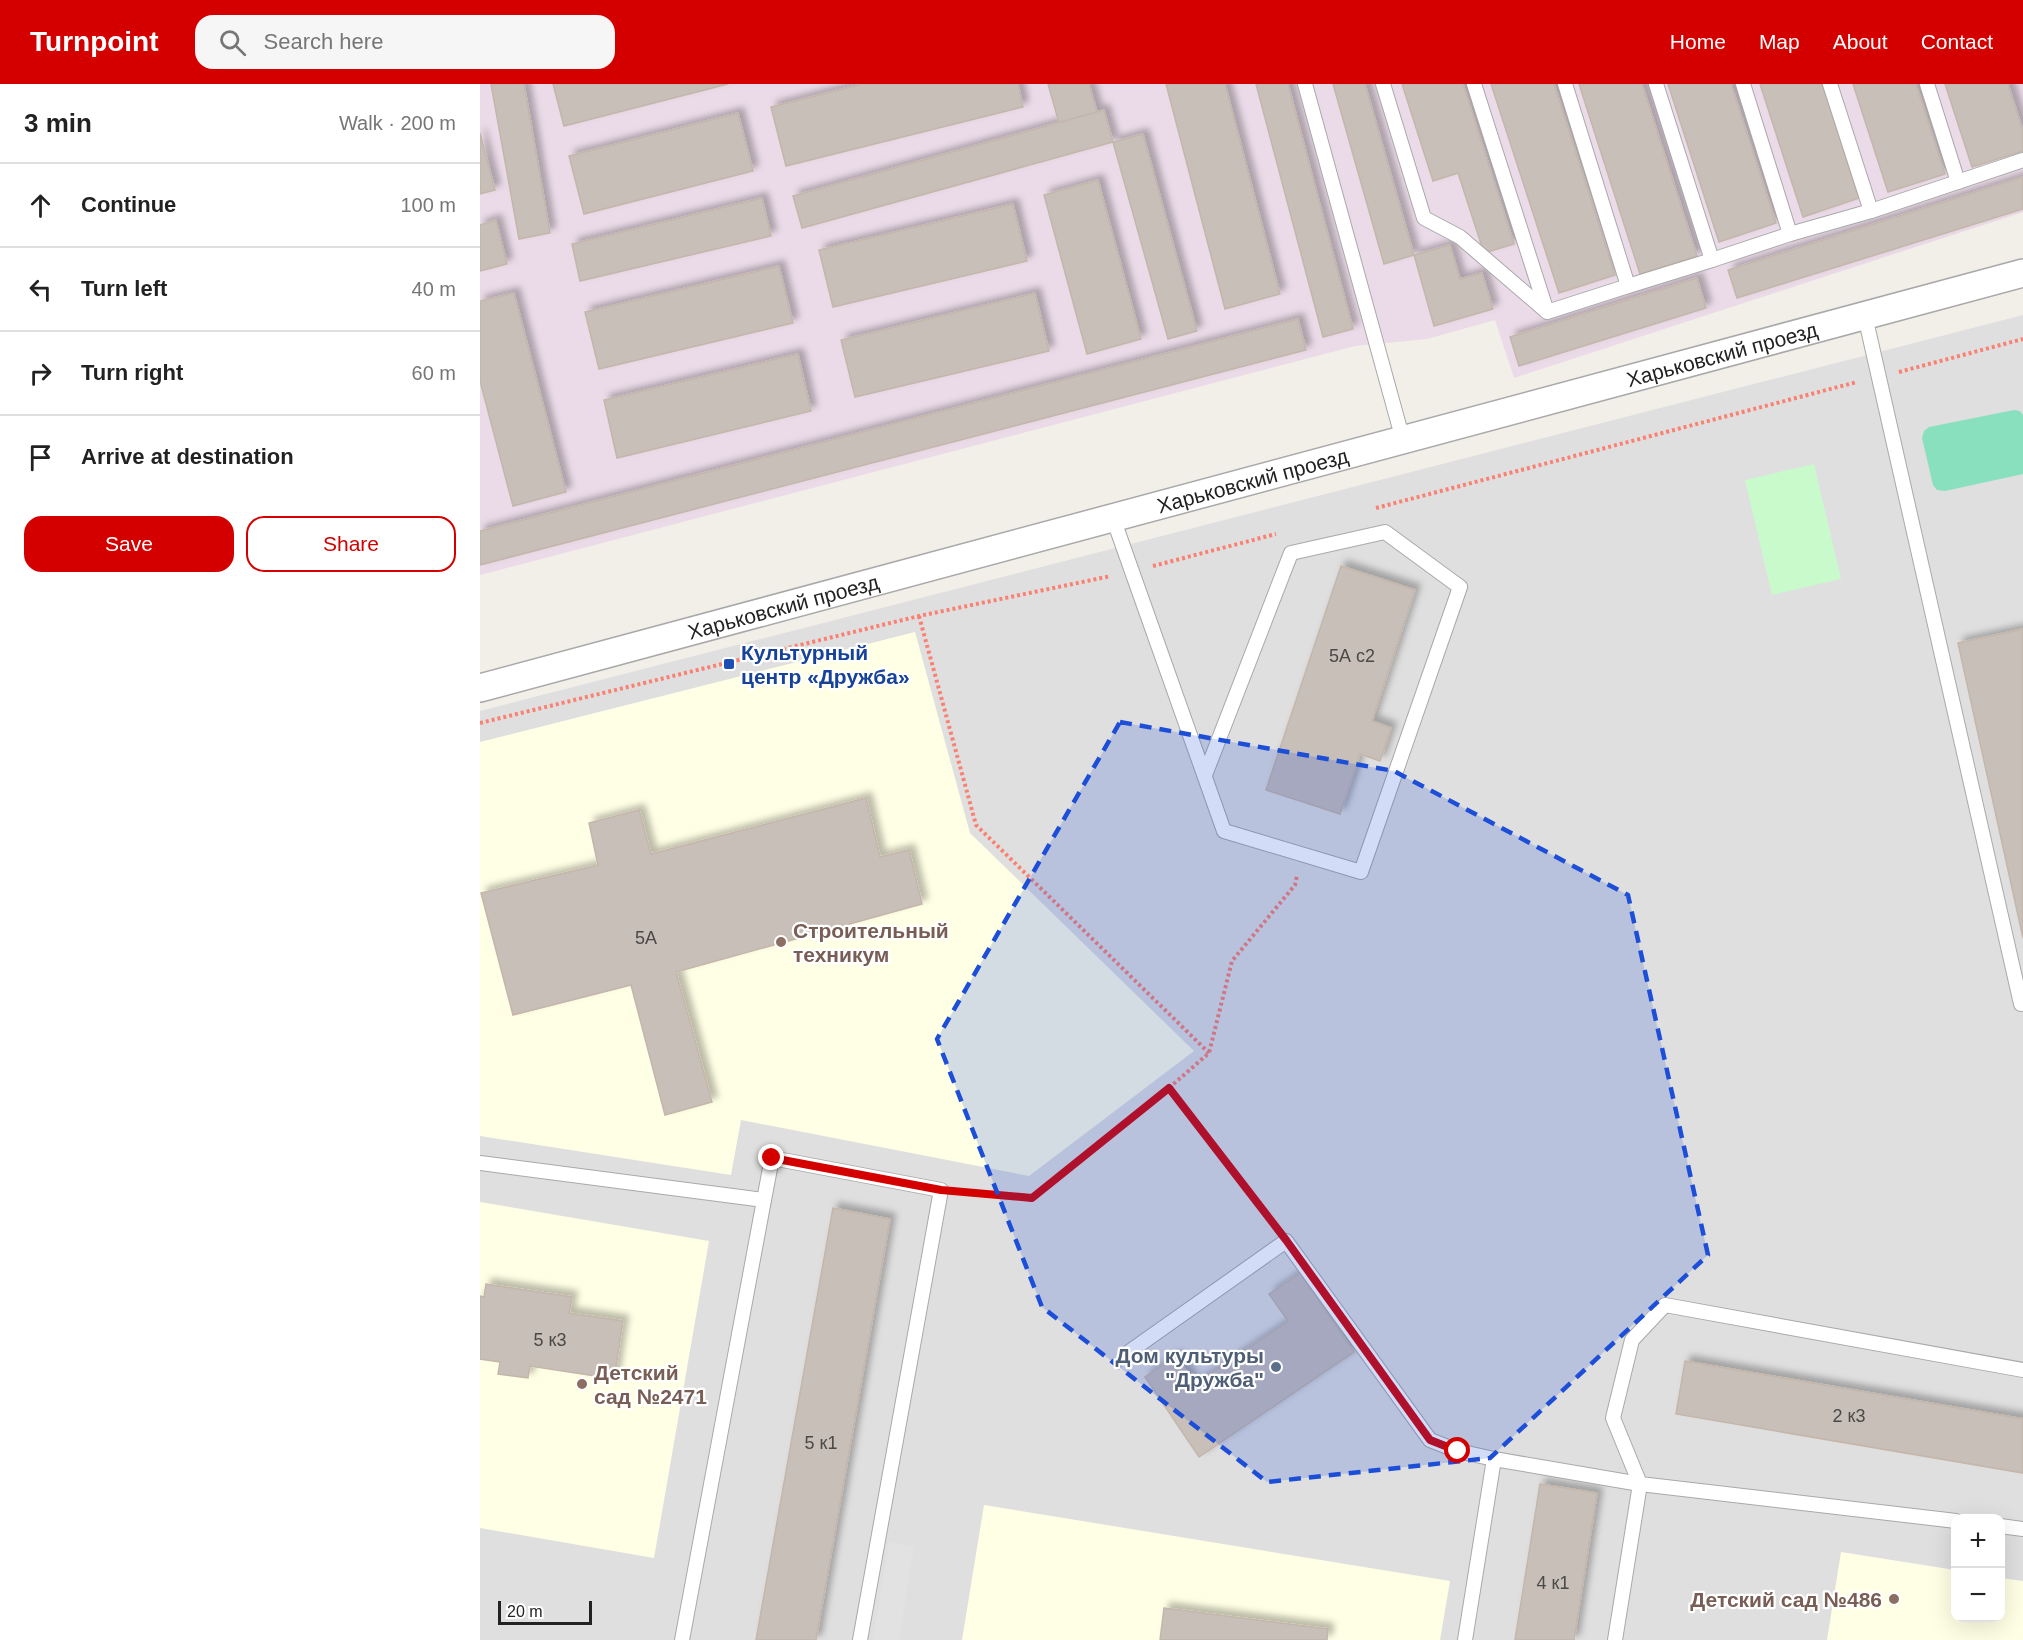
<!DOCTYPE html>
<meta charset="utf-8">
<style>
:root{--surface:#fff;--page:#f6f6f6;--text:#222;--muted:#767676;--line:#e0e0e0;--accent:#d40000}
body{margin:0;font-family:Helvetica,sans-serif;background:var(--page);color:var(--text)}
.controls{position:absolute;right:18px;bottom:18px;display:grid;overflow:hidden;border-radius:12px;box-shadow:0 6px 24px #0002}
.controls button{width:54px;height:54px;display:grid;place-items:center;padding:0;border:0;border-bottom:2px solid var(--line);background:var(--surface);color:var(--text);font:30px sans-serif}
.scale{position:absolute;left:18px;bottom:15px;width:94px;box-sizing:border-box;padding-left:6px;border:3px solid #222;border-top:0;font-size:16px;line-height:21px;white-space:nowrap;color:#222;-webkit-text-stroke:4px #fff;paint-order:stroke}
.stop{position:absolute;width:18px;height:18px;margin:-14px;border:4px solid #d40000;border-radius:50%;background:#fff}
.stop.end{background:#d40000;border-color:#fff;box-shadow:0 2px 6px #0008}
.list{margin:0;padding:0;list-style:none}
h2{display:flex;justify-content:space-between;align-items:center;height:78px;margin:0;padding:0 24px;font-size:26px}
h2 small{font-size:20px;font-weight:400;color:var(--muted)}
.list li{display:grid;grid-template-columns:39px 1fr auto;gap:18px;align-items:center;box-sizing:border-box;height:84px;padding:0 24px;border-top:2px solid var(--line)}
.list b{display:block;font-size:22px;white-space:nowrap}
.list em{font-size:20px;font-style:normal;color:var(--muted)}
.actions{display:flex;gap:12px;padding:18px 24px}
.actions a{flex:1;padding:14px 0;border:2px solid var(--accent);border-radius:18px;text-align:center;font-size:21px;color:var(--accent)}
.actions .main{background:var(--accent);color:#fff}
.icon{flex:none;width:33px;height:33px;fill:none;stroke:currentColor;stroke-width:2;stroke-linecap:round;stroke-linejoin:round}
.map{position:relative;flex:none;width:1543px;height:1556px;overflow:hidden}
header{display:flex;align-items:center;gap:36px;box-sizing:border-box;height:84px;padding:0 30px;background:var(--accent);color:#fff}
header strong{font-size:28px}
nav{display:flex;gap:33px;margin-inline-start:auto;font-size:21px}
.search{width:420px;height:54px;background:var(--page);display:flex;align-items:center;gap:15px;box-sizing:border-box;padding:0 21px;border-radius:18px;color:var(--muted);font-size:22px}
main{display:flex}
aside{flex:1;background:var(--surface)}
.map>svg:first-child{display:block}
.residential{fill:#e0dfdf;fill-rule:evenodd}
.industrial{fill:#ebdbe8}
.education{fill:#ffffe5}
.park{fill:#c8facc}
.pitch{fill:#88e0be}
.parking{fill:#e2e2e2}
.building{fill:#c7bfb8;stroke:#c4b6ab;stroke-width:1.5;filter:url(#shadow)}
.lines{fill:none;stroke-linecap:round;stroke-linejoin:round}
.service-casing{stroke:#a9a9a9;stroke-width:16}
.minor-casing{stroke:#a9a9a9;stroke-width:30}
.path{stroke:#fa8072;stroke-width:4;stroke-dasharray:3 3;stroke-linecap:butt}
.service{stroke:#fff;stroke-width:14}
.minor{stroke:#fff;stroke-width:27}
.route{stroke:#d40000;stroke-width:8}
.marked{fill:#1d4ed8;fill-opacity:0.2;stroke:#1d4ed8;stroke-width:4.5;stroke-dasharray:12 8;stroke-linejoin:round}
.transit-dot{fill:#1a4fb4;stroke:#fff;stroke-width:2}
.education-dot{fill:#8d6e63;stroke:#fff;stroke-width:2}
.service-dot{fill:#5c6f8a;stroke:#fff;stroke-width:2}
.labels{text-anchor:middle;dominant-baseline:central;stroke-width:4.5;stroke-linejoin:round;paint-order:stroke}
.number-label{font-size:18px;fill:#4b4948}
.street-label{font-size:21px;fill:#222;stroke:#fff}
.transit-label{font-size:21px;font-weight:bold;fill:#164399;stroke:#fff;text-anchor:start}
.education-label{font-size:21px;font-weight:bold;fill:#785e54;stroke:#fff;text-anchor:start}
.service-label{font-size:21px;font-weight:bold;fill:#4e5e75;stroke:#fff;text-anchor:end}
</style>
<header>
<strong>Turnpoint</strong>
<div class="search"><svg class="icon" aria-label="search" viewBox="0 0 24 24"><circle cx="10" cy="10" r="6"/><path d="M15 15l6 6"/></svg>Search here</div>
<nav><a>Home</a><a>Map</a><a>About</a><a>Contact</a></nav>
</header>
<main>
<aside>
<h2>3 min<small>Walk · 200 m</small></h2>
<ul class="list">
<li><svg class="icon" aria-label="ahead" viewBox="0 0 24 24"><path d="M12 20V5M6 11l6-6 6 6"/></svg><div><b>Continue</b></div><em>100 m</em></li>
<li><svg class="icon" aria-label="left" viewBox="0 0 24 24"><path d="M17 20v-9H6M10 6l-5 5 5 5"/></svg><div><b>Turn left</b></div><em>40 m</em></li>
<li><svg class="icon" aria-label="right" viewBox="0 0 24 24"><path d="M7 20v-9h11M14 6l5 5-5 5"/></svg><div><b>Turn right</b></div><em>60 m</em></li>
<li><svg class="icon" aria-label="arrive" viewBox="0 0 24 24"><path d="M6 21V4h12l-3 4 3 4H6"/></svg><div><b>Arrive at destination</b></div></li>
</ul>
<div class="actions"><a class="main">Save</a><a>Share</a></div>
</aside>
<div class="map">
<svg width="1543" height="1556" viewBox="0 0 1543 1556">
<defs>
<filter id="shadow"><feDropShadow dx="5.5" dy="-5.5" stdDeviation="3" flood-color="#0004"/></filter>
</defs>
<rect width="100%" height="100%" fill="#f2efe9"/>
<path class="residential" d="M1543,231V1556H0V627ZM1476,1434H1520V1534H1476Z"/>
<path class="industrial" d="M0,0H1543V128L1034,294L1015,236L947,255L875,262L0,491Z"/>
<g class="education">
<path d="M435,548L490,749L714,967L549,1092L261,1036L251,1091L0,1052V658Z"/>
<path d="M0,1118L229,1157L174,1474L0,1444Z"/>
<path d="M504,1421L970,1497L960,1556H482Z"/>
<path d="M1361,1468L1475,1486L1476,1534H1520L1521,1494L1543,1497V1556H1347Z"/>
</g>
<path class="park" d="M1334,380L1361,495L1292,511L1265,396Z"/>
<path class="pitch" d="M1534,326L1540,327L1543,331V390L1465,407L1457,406L1453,401L1442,354L1444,347L1449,343Z"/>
<path class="parking" d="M409,1458L434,1463L419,1556H393Z"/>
<g class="building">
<path d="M11,0H44L70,149L39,155Z"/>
<path d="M73,0H248L84,42Z"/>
<path d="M382,0H538L543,23L306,82L291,23Z"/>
<path d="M568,0H609L617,28L579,39Z"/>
<path d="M686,0H745L800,210L745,225Z"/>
<path d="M776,0H808L873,245L843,253Z"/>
<path d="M853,0H885L934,171L904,180Z"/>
<path d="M922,0H983L1034,160L1004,169L978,89L953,97Z"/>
<path d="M1011,0H1074L1135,191L1079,209Z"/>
<path d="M1099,0H1162L1217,172L1160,190Z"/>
<path d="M1188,0H1251L1296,139L1239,158Z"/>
<path d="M1280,0H1342L1379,114L1323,133Z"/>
<path d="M1373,0H1436L1465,90L1408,108Z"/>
<path d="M1465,0H1528L1543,47V67L1492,83Z"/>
<path d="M624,26L633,58L322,144L313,112Z"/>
<path d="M258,29L273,87L104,130L89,72Z"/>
<path d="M0,49L15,106L0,110Z"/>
<path d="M663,50L717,247L688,255L633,58Z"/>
<path d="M1543,93V125L1257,214L1248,186Z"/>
<path d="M618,96L661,255L607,270L564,111Z"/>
<path d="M282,114L291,152L100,197L92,160Z"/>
<path d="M533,120L547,177L353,223L339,166Z"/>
<path d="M16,136L27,180L0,187V141Z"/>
<path d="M970,161L980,195L1002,189L1013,225L954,242L934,171Z"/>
<path d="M299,182L313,239L119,285L105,228Z"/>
<path d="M1217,194L1226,224L1039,282L1030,253Z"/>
<path d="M34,209L86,408L33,422L0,297V217Z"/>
<path d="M555,209L569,267L375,313L361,256Z"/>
<path d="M818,235L826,266L0,481V447Z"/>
<path d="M318,270L331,327L137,374L124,316Z"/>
<path d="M861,482L935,506L892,637L911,644L900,677L880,670L860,730L786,706Z"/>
<path d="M1543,545V854L1478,559Z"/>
<path d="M386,714L400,773L429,766L442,820L196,888L232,1018L185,1031L151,901L33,931L1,809L118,781L109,739L159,726L171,770Z"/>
<path d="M353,1124L410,1135L336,1556H276Z"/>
<path d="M820,1189L874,1268L719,1373L665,1293L696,1272L715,1300L808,1237L789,1210Z"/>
<path d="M6,1200L92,1213L89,1229L143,1237L134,1295L50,1282L48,1294L18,1290L20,1278L0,1275V1212L4,1213Z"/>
<path d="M1205,1277L1543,1335V1389L1196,1330Z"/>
<path d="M1060,1400L1117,1409L1094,1556H1035Z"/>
<path d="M684,1524L848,1545L847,1556H680Z"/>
</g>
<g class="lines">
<g class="service-casing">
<g id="service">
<path d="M825,0L923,356"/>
<path d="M903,0L944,134L980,153L1066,227"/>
<path d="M994,0L1067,228L1148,202L1085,0"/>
<path d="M1176,0L1232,176L1310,150L1391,127L1350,0"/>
<path d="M1263,0L1310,150"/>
<path d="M1447,0L1478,98"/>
<path d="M1391,127L1543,76"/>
<path d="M1148,202L1232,176"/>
<path d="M1385,232L1541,920"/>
<path d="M633,434L744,747L881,788L980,503L905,448L811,469L725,691"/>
<path d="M0,1079L284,1116L202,1556"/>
<path d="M284,1116L292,1074L461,1106L380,1556"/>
<path d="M649,1268L806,1157L950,1356L978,1367L1014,1375"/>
<path d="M1476,1437L1160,1400L1133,1334L1152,1256L1185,1221L1543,1286"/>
<path d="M1520,1442L1543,1445"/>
<path d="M985,1556L1014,1375L1160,1400L1135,1556"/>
</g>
</g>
<g class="minor-casing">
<g id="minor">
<path id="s1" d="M0,604L1543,189"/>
</g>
</g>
<g class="path">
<path d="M1419,288L1543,255"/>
<path d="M896,424L1377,298"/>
<path d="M673,482L796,450"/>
<path d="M439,532L496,741L729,969"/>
<path d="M0,639L439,532L631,492"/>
<path d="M689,1004L729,969L752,877L815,801L817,791"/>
<path d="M482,1108L552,1114L689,1004L793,1139"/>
</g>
<use href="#service" class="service"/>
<use href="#minor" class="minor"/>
</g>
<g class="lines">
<path class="route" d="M292,1074L461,1106L552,1114L689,1004L806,1156L950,1356L978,1367"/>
</g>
<path class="marked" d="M640,638L914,687L1148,811L1228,1171L1010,1374L787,1398L562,1223L457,955Z"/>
<rect class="transit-dot" x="243" y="574" width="12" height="12" rx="3"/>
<g class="education-dot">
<circle cx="301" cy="858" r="6"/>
<circle cx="102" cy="1300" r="6"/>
<circle cx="1414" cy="1515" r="6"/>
</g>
<circle class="service-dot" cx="796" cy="1283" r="6"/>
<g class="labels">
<g class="number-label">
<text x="872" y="572">5А с2</text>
<text x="166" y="854">5А</text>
<text x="70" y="1256">5 к3</text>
<text x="1369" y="1332">2 к3</text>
<text x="341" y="1359">5 к1</text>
<text x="1073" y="1499">4 к1</text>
</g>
<g class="street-label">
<text stroke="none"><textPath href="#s1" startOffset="1286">Харьковский проезд</textPath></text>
<text stroke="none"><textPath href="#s1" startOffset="800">Харьковский проезд</textPath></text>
<text stroke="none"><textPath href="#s1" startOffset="314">Харьковский проезд</textPath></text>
</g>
<g class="transit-label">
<text x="261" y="568">Культурный<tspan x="261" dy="24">центр «Дружба»</tspan></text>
</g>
<g class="education-label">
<text x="313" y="846">Строительный<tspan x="313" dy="24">техникум</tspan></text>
<text x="114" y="1288">Детский<tspan x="114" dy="24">сад №2471</tspan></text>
<text x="1402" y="1515" text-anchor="end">Детский сад №486</text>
</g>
<g class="service-label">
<text x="784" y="1271">Дом культуры<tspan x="784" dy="24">"Дружба"</tspan></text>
</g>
</g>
</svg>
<div class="controls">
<button>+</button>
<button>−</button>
</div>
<div class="scale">20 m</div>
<div class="stop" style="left:978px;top:1367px"></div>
<div class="stop end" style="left:292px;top:1074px"></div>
</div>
</main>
